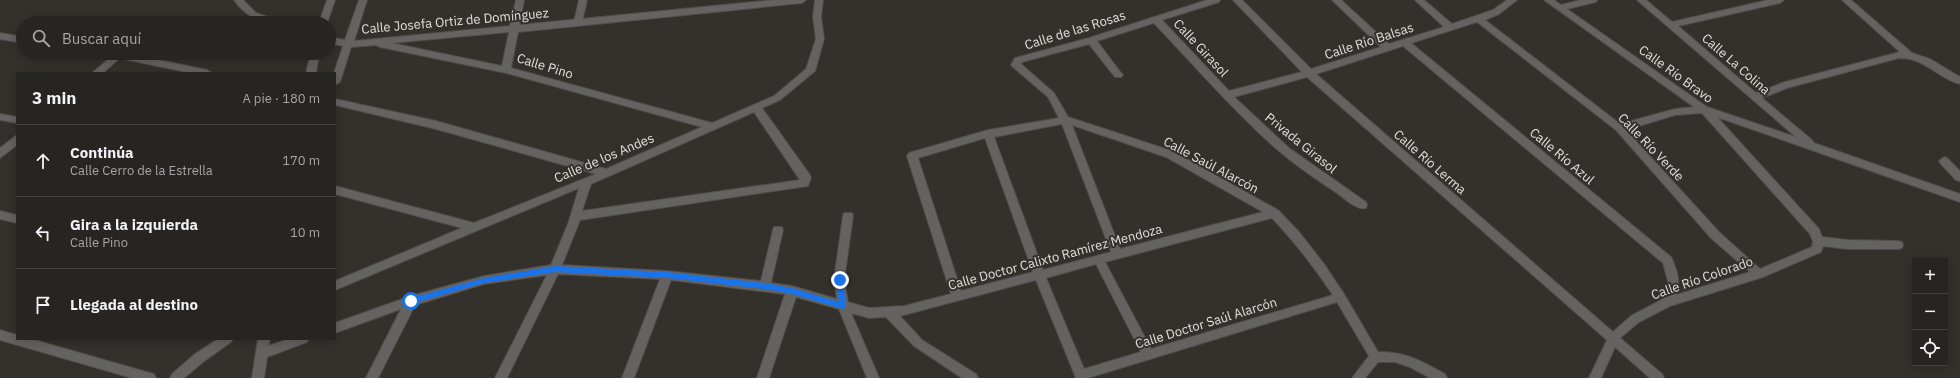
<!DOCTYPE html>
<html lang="es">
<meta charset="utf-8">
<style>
:root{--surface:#272521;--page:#33312e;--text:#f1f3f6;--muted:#a4a5a5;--line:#43423f}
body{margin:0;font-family:"IBM Plex Sans",sans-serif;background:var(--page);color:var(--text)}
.controls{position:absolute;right:12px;bottom:12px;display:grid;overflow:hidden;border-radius:0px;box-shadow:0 2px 10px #0003}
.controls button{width:36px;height:36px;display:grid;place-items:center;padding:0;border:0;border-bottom:1px solid var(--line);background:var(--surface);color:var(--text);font:20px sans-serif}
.stop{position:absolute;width:12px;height:12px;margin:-9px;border:3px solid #1a73e8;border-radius:50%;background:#fff}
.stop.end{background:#1a73e8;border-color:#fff;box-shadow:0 1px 4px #0008}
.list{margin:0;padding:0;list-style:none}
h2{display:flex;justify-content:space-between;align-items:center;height:52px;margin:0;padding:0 16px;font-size:17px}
h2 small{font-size:13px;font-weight:400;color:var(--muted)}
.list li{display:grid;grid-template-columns:26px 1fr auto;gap:12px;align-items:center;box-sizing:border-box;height:72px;padding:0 16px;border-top:1px solid var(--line)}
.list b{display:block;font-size:15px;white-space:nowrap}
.list p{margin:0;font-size:13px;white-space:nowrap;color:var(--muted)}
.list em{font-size:13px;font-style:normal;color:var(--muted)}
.icon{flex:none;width:22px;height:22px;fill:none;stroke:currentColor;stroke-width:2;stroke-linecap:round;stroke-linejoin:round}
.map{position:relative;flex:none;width:1960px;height:378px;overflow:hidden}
.search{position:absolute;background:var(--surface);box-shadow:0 2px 10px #0003;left:16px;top:16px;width:320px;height:44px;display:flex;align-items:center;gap:10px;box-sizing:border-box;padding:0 14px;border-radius:22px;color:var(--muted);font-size:15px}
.panel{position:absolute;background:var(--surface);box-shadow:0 2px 10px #0003;left:16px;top:72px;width:320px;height:268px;border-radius:0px}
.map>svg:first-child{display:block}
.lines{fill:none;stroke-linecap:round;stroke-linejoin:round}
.pedestrian-casing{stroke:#504d48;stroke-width:2}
.minor-casing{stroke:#504d48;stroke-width:2}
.tertiary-casing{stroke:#504d48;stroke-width:2}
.pedestrian{fill:#656361;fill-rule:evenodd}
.minor{fill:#656361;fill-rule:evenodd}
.tertiary{fill:#656361;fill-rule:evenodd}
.route{fill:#1a73e8}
.labels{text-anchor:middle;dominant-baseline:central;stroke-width:4;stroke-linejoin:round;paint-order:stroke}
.street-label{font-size:13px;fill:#e1dfdc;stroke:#34312c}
</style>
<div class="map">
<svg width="1960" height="378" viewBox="0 0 1960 378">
<rect width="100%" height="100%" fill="#34312c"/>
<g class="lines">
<g class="pedestrian-casing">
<path id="pedestrian" d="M579,0H587L582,22L578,25L574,22Z"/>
</g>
<g class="minor-casing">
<g id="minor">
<path d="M234,0H243L256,13L280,21L281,23C261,23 246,17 234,0Z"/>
<path d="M327,0H335L327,23H319Z"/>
<path d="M359,0H367L354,41L510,26L516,0H524L519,25L774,0H806L802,3L518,32L511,68L712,123L774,96L806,69L816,39L813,17L815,0H823L821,17L824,39L815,71L780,100L762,108L810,175L811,178L808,186L580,220L562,265L667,271L761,281L773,230L774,227H782L783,230L771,283L792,286L837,299L834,280L843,216L844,213H852L853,216L844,280L848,302L869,308L904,306L951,294L907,156L909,153L988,130L1059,118L1048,97L1013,67L1011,65L1015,58L1089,38L1207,0H1220L1219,2L1162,20L1229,91L1302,72L1233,0H1242L1311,69L1381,47L1332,0H1341L1389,44L1444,27L1415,0H1424L1452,24L1493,10L1507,0H1517L1499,14L1485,20L1620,124L1675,109L1694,107L1544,0H1554L1561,5L1581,0H1597L1596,2L1567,9L1707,107L1796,137L1637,0H1646L1672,22L1768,0H1784L1780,3L1678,26L1756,93L1785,82L1900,52L1842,0H1851L1912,53L1930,59L1960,77V84C1937,78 1926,58 1899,58L1787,88L1762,98L1812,140L1814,143L1960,194V202L1717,117L1819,229L1822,237L1848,240L1898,241L1902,242L1903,245L1902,248L1898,249H1848L1823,246L1821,252L1763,277L1670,306L1639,322L1620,338L1662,374L1664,378H1650L1615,347L1601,378H1589L1607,340L1307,77L1234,97L1289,148L1366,202L1367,205L1366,208C1357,211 1344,198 1337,193C1314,178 1291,162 1271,144C1229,106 1193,64 1154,23L1097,41L1121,73L1123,75L1121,77H1115L1089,44L1022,62L1021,64L1054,93L1068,117L1172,151L1278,210L1299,232L1324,264L1344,294L1378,352C1407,352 1421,361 1445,374L1447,378H1430L1410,367L1395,362H1378L1365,378H1352L1369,356L1337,302L1088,378H1076L1036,280L900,316L922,340L976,374L978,378H962L914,346L886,317L869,318L851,313L879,378H867L839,309L796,297L769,378H757L785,294L671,280L634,378H622L660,279L558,274L507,378H495L547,275L484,284L415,305L378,378H366L401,309L335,333V323L411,296L484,276L551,265L568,224L579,188L335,290V281L462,228L335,194V186L474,223L596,174L436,129L335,105V99L436,121L606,169L702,127L506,73L380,47L376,45L351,47L340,82L335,85V73H334L343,46L329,43V37L345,40ZM1477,22L1616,130L1711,238L1750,272L1676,295C1681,281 1677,270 1671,257L1411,43ZM509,32L502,66L391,43ZM1403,46L1663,263L1668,281L1663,299L1631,316L1613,332L1316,74ZM754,112L800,180L582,211L591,184ZM1702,113L1810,234L1813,241L1812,247L1760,269L1719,232L1626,130L1675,115ZM1062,124L1111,252L1043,270L994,137ZM1072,125L1166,157L1263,212L1120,249ZM985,138L1033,272L961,291L918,158ZM1272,218C1295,242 1314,267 1333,295L1151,349L1105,262ZM1096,264L1141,352L1084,369L1046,278Z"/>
<path d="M0,33L23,37V43L0,39Z"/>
<path d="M105,53H124L207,70L212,73H191L109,56Z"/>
<path d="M311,53H319L316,73H306Z"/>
<path d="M0,114L17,117V123L0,120Z"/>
<path d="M1944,157L1947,158L1960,171V181L1956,180L1941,164L1939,161Z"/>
<path d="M0,211L17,215V223L0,219Z"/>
<path d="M0,330L17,335V339H31L150,373L154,374L156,378H132L0,340Z"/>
<path d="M218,339H233L231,342L203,362L184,378H170L172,374L195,354Z"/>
<path d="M258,339H270L268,346L289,339H309L307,342L267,357L264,378H252Z"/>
</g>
</g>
<g class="tertiary-casing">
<g id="tertiary">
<path d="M116,53H122L123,55L103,73H92Z"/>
<path d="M17,135V145L0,158V148Z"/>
</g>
</g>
<use href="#pedestrian" class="pedestrian"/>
<use href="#minor" class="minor"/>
<use href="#tertiary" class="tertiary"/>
</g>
<path class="route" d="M555,266L667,272L765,283L792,288L839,302L836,280L840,277L843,280L846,306L843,309L792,294L765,289L667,278L555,272L484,283L411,304L408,301L411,298L484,278Z"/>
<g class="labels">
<g class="street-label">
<text transform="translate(455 21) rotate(-5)">Calle Josefa Ortiz de Domínguez</text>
<text transform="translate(1075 30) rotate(-17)">Calle de las Rosas</text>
<text transform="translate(1369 41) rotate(-18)">Calle Río Balsas</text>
<text transform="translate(1201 48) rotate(47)">Calle Girasol</text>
<text transform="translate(1736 64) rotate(41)">Calle La Colina</text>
<text transform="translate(545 66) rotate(17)">Calle Pino</text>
<text transform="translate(1676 74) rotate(36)">Calle Río Bravo</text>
<text transform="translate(1301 143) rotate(39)">Privada Girasol</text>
<text transform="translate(1651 147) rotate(46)">Calle Río Verde</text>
<text transform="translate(1562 156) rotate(40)">Calle Río Azul</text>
<text transform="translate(604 158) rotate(-23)">Calle de los Andes</text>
<text transform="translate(1430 162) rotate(41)">Calle Río Lerma</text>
<text transform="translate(1211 165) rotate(28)">Calle Saúl Alarcón</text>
<text transform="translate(1055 257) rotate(-15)">Calle Doctor Calixto Ramírez Mendoza</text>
<text transform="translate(1702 278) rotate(-19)">Calle Río Colorado</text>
<text transform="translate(1206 323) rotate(-17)">Calle Doctor Saúl Alarcón</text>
</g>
</g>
</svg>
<div class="controls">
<button>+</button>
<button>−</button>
<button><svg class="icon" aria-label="locate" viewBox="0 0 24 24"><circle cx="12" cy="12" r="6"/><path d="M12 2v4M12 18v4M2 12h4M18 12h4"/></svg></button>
</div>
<div class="stop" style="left:411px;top:301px"></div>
<div class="stop end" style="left:840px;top:280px"></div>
<div class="search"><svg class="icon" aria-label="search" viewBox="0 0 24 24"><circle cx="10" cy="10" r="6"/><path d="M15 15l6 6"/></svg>Buscar aquí</div>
<section class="panel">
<h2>3 min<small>A pie · 180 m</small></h2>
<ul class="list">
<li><svg class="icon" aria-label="ahead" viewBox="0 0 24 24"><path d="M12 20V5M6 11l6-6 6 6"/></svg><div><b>Continúa</b><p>Calle Cerro de la Estrella</p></div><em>170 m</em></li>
<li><svg class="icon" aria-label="left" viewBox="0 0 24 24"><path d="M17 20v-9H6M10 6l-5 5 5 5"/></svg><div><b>Gira a la izquierda</b><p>Calle Pino</p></div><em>10 m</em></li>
<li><svg class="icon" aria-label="arrive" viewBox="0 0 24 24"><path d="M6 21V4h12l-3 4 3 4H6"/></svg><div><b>Llegada al destino</b></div></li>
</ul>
</section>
</div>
